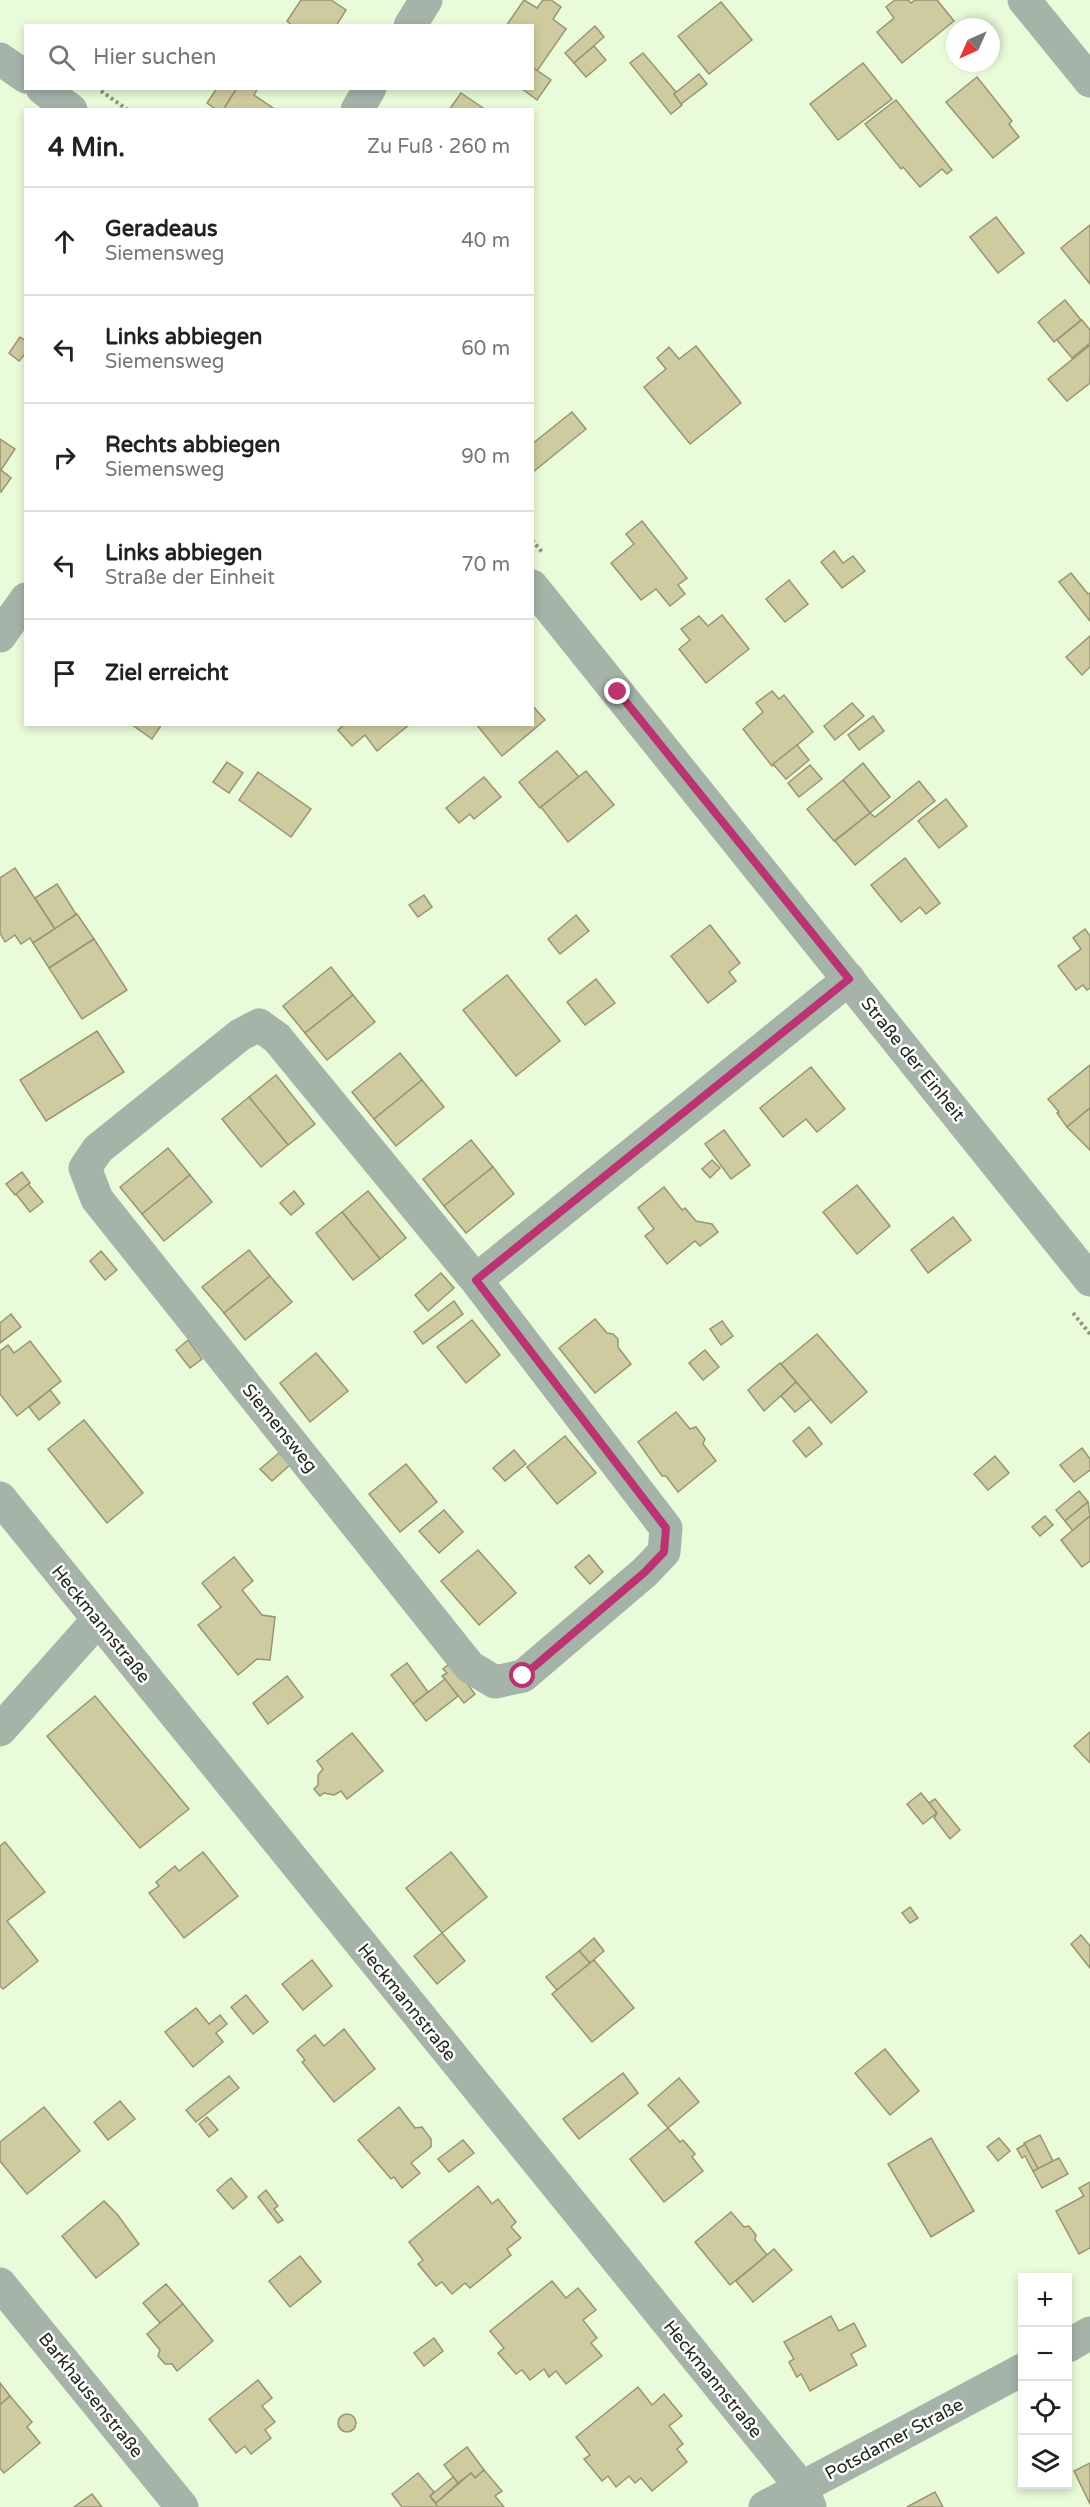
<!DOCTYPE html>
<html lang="de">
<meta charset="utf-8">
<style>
:root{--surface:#fff;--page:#f2f2f2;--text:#222;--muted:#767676;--line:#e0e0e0}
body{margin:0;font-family:"Varela Round",sans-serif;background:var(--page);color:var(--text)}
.controls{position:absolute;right:18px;bottom:18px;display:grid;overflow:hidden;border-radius:0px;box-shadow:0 3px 9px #0003}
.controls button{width:54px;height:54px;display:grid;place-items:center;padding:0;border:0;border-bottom:2px solid var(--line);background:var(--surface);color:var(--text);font:30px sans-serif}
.compass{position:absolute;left:946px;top:18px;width:54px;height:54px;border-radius:50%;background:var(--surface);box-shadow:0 3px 9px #0003;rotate:225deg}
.stop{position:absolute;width:18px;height:18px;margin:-14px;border:4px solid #bb3372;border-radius:50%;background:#fff}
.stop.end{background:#bb3372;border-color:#fff;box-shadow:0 2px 6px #0008}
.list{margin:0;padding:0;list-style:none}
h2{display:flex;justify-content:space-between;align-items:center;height:78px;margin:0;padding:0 24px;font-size:26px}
h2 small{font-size:20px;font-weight:400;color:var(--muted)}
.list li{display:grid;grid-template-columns:39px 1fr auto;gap:18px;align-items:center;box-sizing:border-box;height:108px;padding:0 24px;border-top:2px solid var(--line)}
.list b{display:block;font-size:22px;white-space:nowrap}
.list p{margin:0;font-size:20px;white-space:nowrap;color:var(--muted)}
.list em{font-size:20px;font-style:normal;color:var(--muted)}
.icon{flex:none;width:33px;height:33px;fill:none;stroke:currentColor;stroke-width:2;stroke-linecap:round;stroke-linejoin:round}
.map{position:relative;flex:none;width:1090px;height:2507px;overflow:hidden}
.search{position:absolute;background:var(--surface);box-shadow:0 3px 9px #0003;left:24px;top:24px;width:510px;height:66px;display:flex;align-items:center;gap:15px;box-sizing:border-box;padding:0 21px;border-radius:0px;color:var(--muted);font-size:22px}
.panel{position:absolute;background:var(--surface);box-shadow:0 3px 9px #0003;left:24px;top:108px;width:510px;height:618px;border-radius:0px}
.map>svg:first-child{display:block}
.building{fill:#cfcba0;stroke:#989572;stroke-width:1.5}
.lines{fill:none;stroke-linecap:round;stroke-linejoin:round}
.path{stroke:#8d9980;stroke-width:4;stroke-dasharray:3 3;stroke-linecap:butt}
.minor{stroke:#a5b3a9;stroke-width:33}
.route{stroke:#bb3372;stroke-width:8}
.labels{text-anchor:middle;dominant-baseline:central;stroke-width:5;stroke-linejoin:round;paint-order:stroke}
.street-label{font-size:18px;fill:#22281b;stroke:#fff}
</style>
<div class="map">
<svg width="1090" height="2507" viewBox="0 0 1090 2507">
<rect width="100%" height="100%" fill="#eafbd9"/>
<g class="building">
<path d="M301,0H331L346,10L336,26H293L287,21Z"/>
<path d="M524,0L537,8L543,0H551L561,7L553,19L566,29L537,71L532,67V26H506Z"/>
<path d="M895,0H908L911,3L915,0H937L954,21L902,63L877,32L894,18L886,7Z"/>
<path d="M721,2L752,40L709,74L678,36Z"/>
<path d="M595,26L604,37L574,63L565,53Z"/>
<path d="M594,46L606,60L586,77L574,63Z"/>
<path d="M643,53L676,92L674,94L682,105L671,114L630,63Z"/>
<path d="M863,63L892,99L838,140L810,104Z"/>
<path d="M532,67L551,80L537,100L521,88H532Z"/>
<path d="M699,74L707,84L681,104L674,94Z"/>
<path d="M977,77L1012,121L1009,124L1019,137L993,158L946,102Z"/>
<path d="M217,88H237L223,110H217L207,103Z"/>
<path d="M237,88H258L254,95L276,110H223Z"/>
<path d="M461,93L486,110H449Z"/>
<path d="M896,100L952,170L947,174L942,169L920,187L903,167L901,169L865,124Z"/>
<path d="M996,217L1024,253L998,273L970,237Z"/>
<path d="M1090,225V284L1061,248Z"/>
<path d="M1065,300L1081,320L1054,342L1038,322Z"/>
<path d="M1082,320L1090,330V343L1072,358L1057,340Z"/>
<path d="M20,337L26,341V353L19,361L9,353Z"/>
<path d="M1090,345V383L1067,401L1048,379Z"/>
<path d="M696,346L741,403L690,444L644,387L666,369L657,358L669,347L679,359Z"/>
<path d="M572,412L586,429L533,472L532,444Z"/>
<path d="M0,439L15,449L1,470L11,478L1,492L0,491Z"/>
<path d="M642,521L687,578L678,585L685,594L670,606L656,589L641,600L611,563L634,544L626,534Z"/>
<path d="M834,551L843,563L853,556L865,571L842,588L821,562Z"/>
<path d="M1071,573L1088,594L1090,593V621L1059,582Z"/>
<path d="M789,580L808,604L785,622L766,599Z"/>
<path d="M722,615L749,649L706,683L679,649L690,640L681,629L699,616L708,626Z"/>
<path d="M1090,636V667L1082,675L1066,657Z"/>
<path d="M772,691L779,699L784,695L813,732L772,766L743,729L763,712L756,703Z"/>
<path d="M852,703L864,716L835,740L824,726Z"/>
<path d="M532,705L545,720L502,756L476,724H532Z"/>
<path d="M873,716L884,731L859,750L848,735Z"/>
<path d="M131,724H162L152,739Z"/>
<path d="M345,724H410L377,751L365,735L352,746L338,730Z"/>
<path d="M797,745L809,760L786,779L773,764Z"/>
<path d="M557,751L579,777L540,808L519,782Z"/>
<path d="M227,762L243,773L229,793L213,782Z"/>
<path d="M863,763L890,797L870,813L843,780Z"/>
<path d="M810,765L822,779L799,797L788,783Z"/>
<path d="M586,771L614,805L568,842L541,807Z"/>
<path d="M258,772L311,809L291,837L239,800Z"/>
<path d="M484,777L501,797L474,819L470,814L459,823L446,808Z"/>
<path d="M843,780L870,813L834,841L807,809Z"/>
<path d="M919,781L935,801L855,865L835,841L870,813L875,817Z"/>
<path d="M946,799L967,826L939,848L918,821Z"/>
<path d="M905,858L940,903L926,914L920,907L901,922L871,885Z"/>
<path d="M15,868L55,929L33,943L30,938L21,944L15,935L5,942L0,933V878Z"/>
<path d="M57,884L76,914L55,929L35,898Z"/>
<path d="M424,895L432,907L418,917L409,905Z"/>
<path d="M77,914L94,939L49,968L33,943Z"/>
<path d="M576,915L589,931L560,954L548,939Z"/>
<path d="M710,925L740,963L729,972L736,981L708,1003L671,956Z"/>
<path d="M1085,929L1090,936V988L1087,990L1083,985L1076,990L1058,966L1081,949L1073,938Z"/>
<path d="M94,939L127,990L82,1019L49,968Z"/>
<path d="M331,967L353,995L305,1033L283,1006Z"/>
<path d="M507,975L560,1041L516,1076L463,1010Z"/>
<path d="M596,979L615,1003L585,1025L567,1002Z"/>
<path d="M353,995L375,1022L327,1060L305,1033Z"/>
<path d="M97,1031L124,1072L46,1121L20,1080Z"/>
<path d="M400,1053L422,1080L374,1119L352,1092Z"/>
<path d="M1090,1065V1108L1067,1127L1057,1113L1059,1112L1048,1099Z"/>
<path d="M811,1067L845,1109L817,1132L806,1119L783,1137L760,1108Z"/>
<path d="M276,1075L315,1124L288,1145L249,1097Z"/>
<path d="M422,1080L444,1107L396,1146L374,1119Z"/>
<path d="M249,1097L288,1145L261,1167L222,1119Z"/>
<path d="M1090,1108V1150L1067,1127Z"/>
<path d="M724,1130L750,1165L731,1179L705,1144Z"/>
<path d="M471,1140L493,1167L444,1206L423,1179Z"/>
<path d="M168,1148L190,1175L142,1214L120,1187Z"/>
<path d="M712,1160L720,1168L710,1178L702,1169Z"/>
<path d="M493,1167L514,1194L466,1233L444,1206Z"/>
<path d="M22,1172L30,1183L15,1195L6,1184Z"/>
<path d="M190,1175L212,1202L164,1241L142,1214Z"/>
<path d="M28,1184L43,1202L30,1212L16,1194Z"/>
<path d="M857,1185L890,1226L857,1254L823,1212Z"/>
<path d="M664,1187L682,1210L685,1208L696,1221L712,1224L718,1232L700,1246L695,1241L667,1264L645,1236L654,1229L638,1208Z"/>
<path d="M294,1191L304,1204L291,1215L280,1203Z"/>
<path d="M368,1191L406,1238L380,1259L342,1212Z"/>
<path d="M342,1212L380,1259L353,1280L316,1233Z"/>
<path d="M953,1217L971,1240L928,1273L911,1250Z"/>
<path d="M249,1250L270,1276L224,1313L202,1287Z"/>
<path d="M101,1251L117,1270L105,1280L90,1261Z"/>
<path d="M441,1273L454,1288L428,1311L415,1295Z"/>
<path d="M270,1276L292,1302L245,1340L224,1313Z"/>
<path d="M454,1301L463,1314L423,1344L414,1332Z"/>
<path d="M11,1314L21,1327L0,1343V1323Z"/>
<path d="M595,1319L607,1333L613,1334L618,1339V1347L631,1364L595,1393L559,1348Z"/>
<path d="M472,1320L500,1355L466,1383L437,1347Z"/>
<path d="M722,1321L733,1336L721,1345L710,1329Z"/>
<path d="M817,1334L867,1392L831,1423L781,1364Z"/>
<path d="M188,1340L202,1359L190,1368L176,1350Z"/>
<path d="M30,1341L61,1381L17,1416L0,1394V1351L8,1345L14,1353Z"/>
<path d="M705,1350L719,1367L703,1380L689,1363Z"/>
<path d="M316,1353L348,1391L310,1422L280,1383Z"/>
<path d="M780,1363L796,1382L764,1411L748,1390Z"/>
<path d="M796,1382L811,1399L795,1412L781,1396Z"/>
<path d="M50,1390L60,1403L39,1420L29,1407Z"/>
<path d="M676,1412L690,1429L696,1427L705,1439L703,1444L716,1461L678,1492L666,1476H662L638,1442Z"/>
<path d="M84,1420L143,1493L107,1523L48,1449Z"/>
<path d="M809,1427L822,1444L806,1457L793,1441Z"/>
<path d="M565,1436L596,1473L557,1504L527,1467Z"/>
<path d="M1082,1448L1090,1459V1470L1074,1482L1060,1465Z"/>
<path d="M514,1450L526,1464L505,1481L493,1468Z"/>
<path d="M279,1453L290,1465L272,1481L260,1469Z"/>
<path d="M995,1456L1009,1473L988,1490L974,1474Z"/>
<path d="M406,1464L437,1502L400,1532L369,1494Z"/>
<path d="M1079,1491L1088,1502L1065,1521L1056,1510Z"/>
<path d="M1088,1502L1090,1516L1073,1531L1065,1521Z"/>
<path d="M444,1510L463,1532L439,1553L419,1531Z"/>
<path d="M1045,1516L1053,1525L1040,1536L1032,1527Z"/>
<path d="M1090,1516V1561L1082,1567L1061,1540Z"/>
<path d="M478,1550L516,1593L479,1625L441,1581Z"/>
<path d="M589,1555L603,1572L590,1584L575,1567Z"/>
<path d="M234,1557L253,1581L242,1590L262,1615L275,1617L270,1660L257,1659L238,1675L198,1625L221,1607L202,1583Z"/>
<path d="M451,1662L475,1694L464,1703L442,1676L447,1673L443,1669Z"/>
<path d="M407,1663L428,1692L413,1704L391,1675Z"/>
<path d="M287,1676L303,1697L268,1724L253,1703Z"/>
<path d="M445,1679L458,1696L426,1721L413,1704Z"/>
<path d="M95,1696L189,1809L140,1848L47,1736Z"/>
<path d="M1090,1732V1763L1074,1746Z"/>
<path d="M352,1733L383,1771L347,1799L341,1791L334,1795L324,1793L320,1796L314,1789L318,1785V1775L323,1769L317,1761Z"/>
<path d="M921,1793L937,1813L923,1824L907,1804Z"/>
<path d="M935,1799L960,1830L950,1839L934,1818L937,1813L929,1803Z"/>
<path d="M5,1842L45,1892L7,1921L38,1961L3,1989L0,1986V1846Z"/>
<path d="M203,1852L238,1896L184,1938L149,1893L159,1886L156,1882L175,1866L179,1871Z"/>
<path d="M451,1852L487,1897L442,1933L406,1888Z"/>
<path d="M910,1907L918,1918L910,1923L902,1913Z"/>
<path d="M442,1933L465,1961L437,1984L414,1956Z"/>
<path d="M1081,1935L1090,1946V1968L1071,1944Z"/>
<path d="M594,1938L604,1951L590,1963L579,1951Z"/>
<path d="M579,1951L590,1963L557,1990L546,1977Z"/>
<path d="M312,1960L332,1986L303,2010L282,1984Z"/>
<path d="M594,1960L634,2008L592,2042L552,1994Z"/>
<path d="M246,1995L268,2022L253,2034L231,2007Z"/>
<path d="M196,2008L209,2024L220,2015L227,2024L216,2033L223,2042L193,2067L165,2032Z"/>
<path d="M344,2029L375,2069L334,2102L302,2062L305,2060L297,2050L315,2035L324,2046Z"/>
<path d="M885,2049L919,2091L890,2115L855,2073Z"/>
<path d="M623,2073L638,2093L579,2139L563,2119Z"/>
<path d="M229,2076L239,2088L196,2122L186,2110Z"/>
<path d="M679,2078L699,2102L668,2128L648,2105Z"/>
<path d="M120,2101L135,2119L108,2140L94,2122Z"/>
<path d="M44,2107L80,2151L27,2194L0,2161V2142Z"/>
<path d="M399,2107L415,2128L422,2127L431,2139V2147L411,2163L420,2173L402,2188L394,2177L391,2179L358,2140Z"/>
<path d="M207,2117L218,2130L209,2137L199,2124Z"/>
<path d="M668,2128L680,2142L683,2140L695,2154L692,2157L703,2171L664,2202L630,2159Z"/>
<path d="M1040,2135L1053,2161L1038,2169L1024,2143Z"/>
<path d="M931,2138L974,2211L931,2237L888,2164Z"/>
<path d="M999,2138L1010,2151L998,2161L987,2147Z"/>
<path d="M463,2140L474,2153L449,2172L438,2159Z"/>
<path d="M1025,2144L1038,2169L1033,2171L1025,2156L1022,2158L1017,2149Z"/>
<path d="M1059,2158L1068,2174L1042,2188L1033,2171Z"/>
<path d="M231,2178L247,2197L233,2209L217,2190Z"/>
<path d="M1090,2182V2248L1079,2254L1056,2211L1084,2196L1079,2188Z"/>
<path d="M478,2186L492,2204L498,2199L516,2222L511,2227L521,2238L507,2249L511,2255L470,2288L465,2283L452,2294L442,2282L436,2286L418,2264L423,2260L409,2242Z"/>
<path d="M266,2190L278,2206L274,2209L283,2220L278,2223L258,2197Z"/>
<path d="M104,2201L117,2214L139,2244L96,2278L62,2236Z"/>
<path d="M731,2212L744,2227L749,2226L756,2235L755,2240L767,2255L730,2285L695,2242Z"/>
<path d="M774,2249L792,2270L753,2302L736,2281Z"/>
<path d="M300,2256L321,2282L290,2307L269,2281Z"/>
<path d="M552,2281L566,2298L578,2288L596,2310L583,2320L597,2338L591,2343L602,2356L566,2384L556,2371L549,2377L544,2369L530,2380L522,2370L516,2374L498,2353L504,2348L490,2331Z"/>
<path d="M166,2284L183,2304L160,2323L143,2303Z"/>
<path d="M183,2304L213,2341L177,2371L172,2364H165L158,2356L160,2350L147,2334Z"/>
<path d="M831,2316L839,2331L854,2323L866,2346L851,2354L857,2365L810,2391L801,2374L797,2377L789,2362L794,2359L784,2342Z"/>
<path d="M434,2338L443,2351L424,2366L414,2353Z"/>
<path d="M258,2380L272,2398L262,2406L275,2422L265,2430L271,2438L251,2454L245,2446L236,2453L209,2419Z"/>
<path d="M0,2383L10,2396L0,2405Z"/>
<path d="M638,2387L652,2405L664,2394L682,2416L669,2426L683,2444L677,2449L687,2462L652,2491L641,2478L635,2483L629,2476L616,2487L608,2476L602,2481L584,2459L590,2455L576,2437Z"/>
<path d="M10,2396L32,2422L27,2427L40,2443L4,2473L0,2468V2405Z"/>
<circle cx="347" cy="2423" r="9"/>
<path d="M467,2447L484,2470L475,2478L471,2473L458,2483L444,2465Z"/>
<path d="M1090,2463V2504L1074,2471Z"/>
<path d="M484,2470L502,2491L495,2496L504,2507H438L435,2504L471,2473L475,2478Z"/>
<path d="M418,2473L434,2492L430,2496L438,2507H402L392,2494Z"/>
<path d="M453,2477L458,2483L436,2503L430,2496Z"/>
<path d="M935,2492L943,2507H907Z"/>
<path d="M92,2494L102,2507H74Z"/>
</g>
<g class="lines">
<g class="path">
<path d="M101,91L128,110"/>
<path d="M532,540L542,552"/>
<path d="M1073,1313L1090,1334"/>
</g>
<g class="minor">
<path d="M1024,0L1090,81"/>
<path d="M410,26L426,0"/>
<path d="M0,59L26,77"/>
<path d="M42,88L71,110"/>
<path d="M357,110L370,88"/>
<path d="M532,586L1090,1280"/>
<path d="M0,636L26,599"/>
<path d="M476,1280L666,1528L664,1552L645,1572L523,1676L495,1682L470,1667L97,1199L85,1168L98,1149L240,1035L259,1025L277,1038L476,1280L849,979"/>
<path d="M0,1498L802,2488L810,2507"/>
<path d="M0,1730L97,1621"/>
<path d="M0,2284L182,2507"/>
<path d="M1068,2346L1090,2333"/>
<path d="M765,2507L1022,2370"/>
</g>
</g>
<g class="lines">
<path class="route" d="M523,1676L645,1572L664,1552L666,1528L476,1280L849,979L618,692"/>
</g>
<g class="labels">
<g class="street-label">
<text transform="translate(913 1059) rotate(51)">Straße der Einheit</text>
<text transform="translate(280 1428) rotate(51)">Siemensweg</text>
<text transform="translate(101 1624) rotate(51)">Heckmannstraße</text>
<text transform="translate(407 2002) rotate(51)">Heckmannstraße</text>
<text transform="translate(713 2379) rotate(51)">Heckmannstraße</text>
<text transform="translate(91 2395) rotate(51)">Barkhausenstraße</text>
<text transform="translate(894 2439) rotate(-28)">Potsdamer Straße</text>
</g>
</g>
</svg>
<div class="controls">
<button>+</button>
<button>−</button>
<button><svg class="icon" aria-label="locate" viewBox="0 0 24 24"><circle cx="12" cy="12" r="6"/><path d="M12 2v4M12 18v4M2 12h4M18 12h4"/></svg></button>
<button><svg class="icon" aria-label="layers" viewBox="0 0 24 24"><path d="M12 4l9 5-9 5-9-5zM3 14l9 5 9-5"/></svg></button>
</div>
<svg class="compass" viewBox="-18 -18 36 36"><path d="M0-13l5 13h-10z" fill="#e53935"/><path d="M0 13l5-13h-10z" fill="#767676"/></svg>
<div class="stop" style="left:523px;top:1676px"></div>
<div class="stop end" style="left:618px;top:692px"></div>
<div class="search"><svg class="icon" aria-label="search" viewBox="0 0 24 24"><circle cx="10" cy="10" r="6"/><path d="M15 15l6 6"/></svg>Hier suchen</div>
<section class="panel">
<h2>4 Min.<small>Zu Fuß · 260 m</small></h2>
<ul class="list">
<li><svg class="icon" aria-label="ahead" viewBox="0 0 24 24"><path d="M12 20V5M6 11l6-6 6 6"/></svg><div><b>Geradeaus</b><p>Siemensweg</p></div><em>40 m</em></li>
<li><svg class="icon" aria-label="left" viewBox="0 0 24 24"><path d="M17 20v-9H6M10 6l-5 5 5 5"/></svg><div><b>Links abbiegen</b><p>Siemensweg</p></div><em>60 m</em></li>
<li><svg class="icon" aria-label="right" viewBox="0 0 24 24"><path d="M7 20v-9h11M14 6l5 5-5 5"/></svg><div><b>Rechts abbiegen</b><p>Siemensweg</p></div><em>90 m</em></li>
<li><svg class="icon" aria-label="left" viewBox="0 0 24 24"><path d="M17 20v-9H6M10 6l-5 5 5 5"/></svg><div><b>Links abbiegen</b><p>Straße der Einheit</p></div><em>70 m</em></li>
<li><svg class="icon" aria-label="arrive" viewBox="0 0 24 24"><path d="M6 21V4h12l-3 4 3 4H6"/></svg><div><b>Ziel erreicht</b></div></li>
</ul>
</section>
</div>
